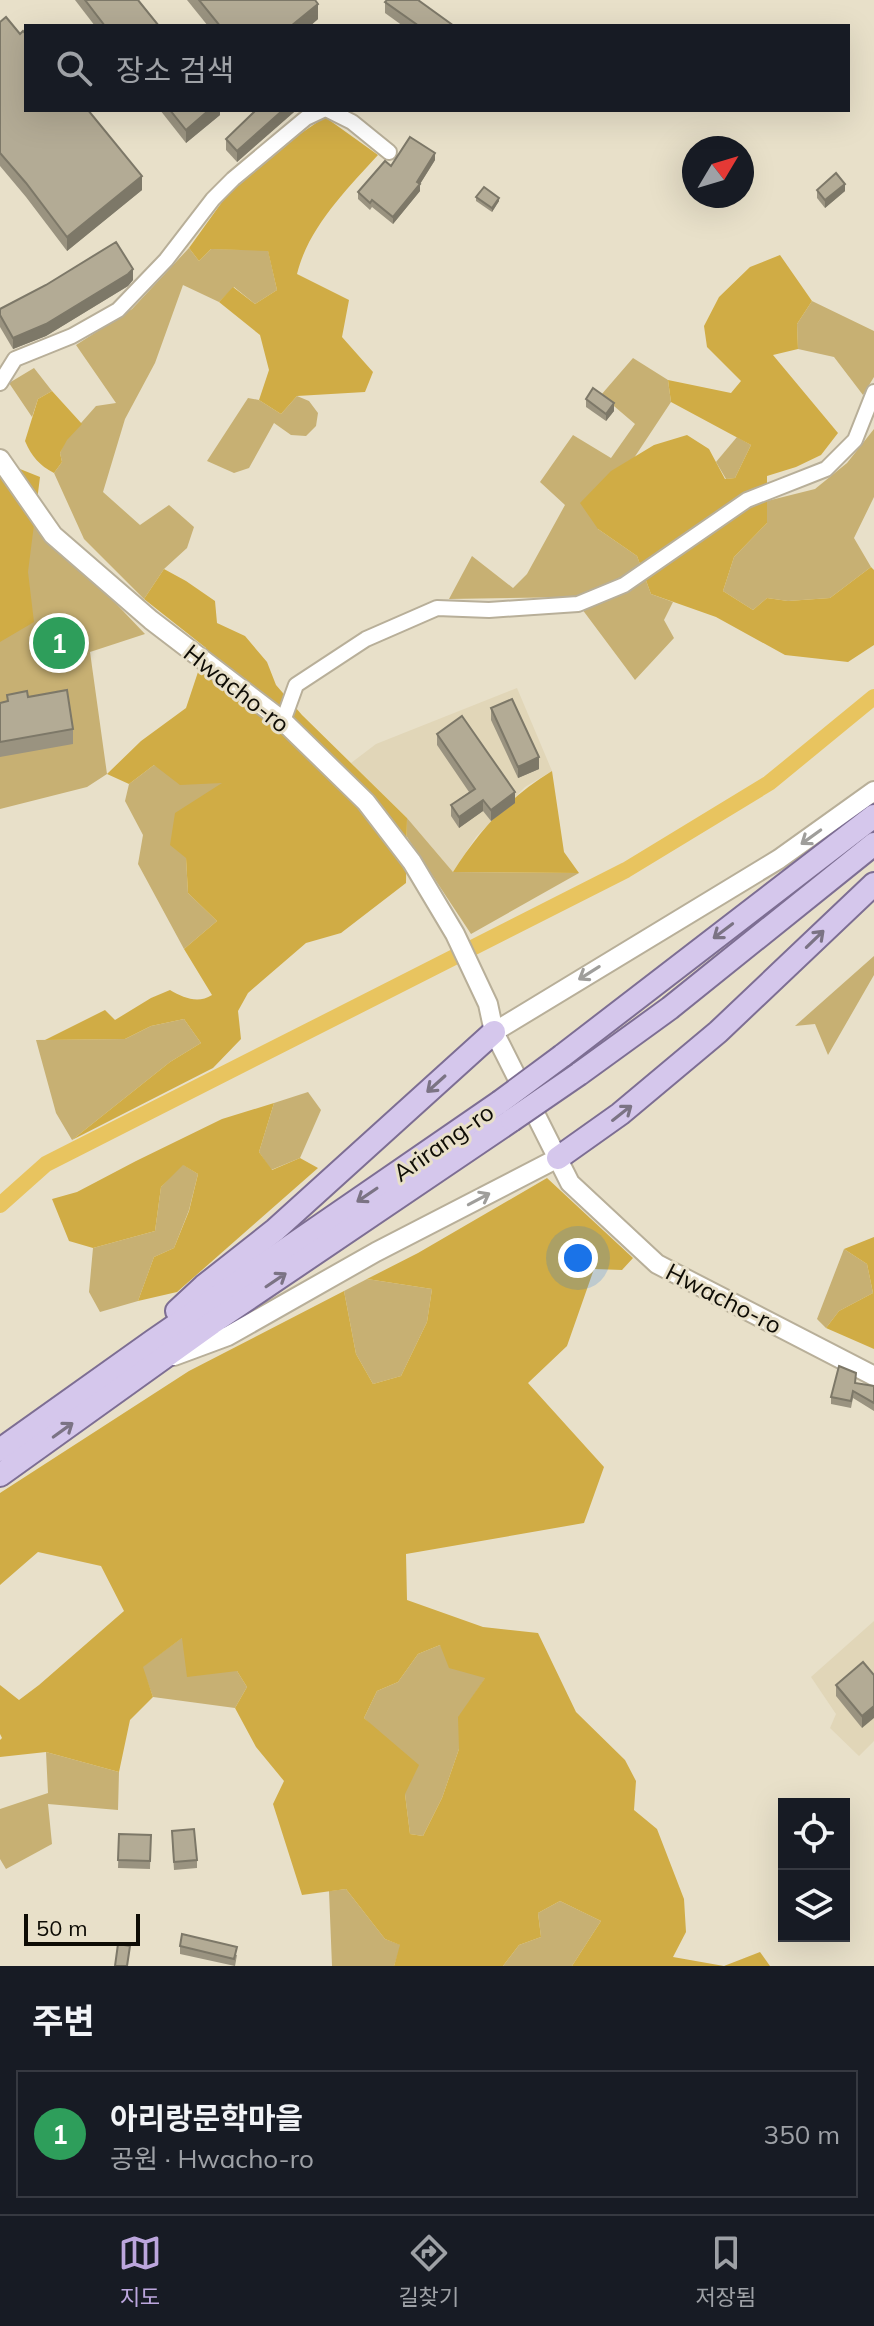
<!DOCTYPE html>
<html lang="ko">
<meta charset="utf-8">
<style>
:root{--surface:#171b24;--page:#242831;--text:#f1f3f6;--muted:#9ea1a6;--line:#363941;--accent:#bca6dd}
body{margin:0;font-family:Mulish,"Noto Sans KR",sans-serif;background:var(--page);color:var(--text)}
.controls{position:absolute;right:24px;bottom:24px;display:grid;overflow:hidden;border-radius:0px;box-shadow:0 8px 32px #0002}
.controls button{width:72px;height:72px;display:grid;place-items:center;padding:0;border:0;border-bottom:2px solid var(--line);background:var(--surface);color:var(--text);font:40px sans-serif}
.compass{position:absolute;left:682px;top:136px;width:72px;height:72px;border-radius:50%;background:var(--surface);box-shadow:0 8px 32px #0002;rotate:52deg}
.scale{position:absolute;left:24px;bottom:20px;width:116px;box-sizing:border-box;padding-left:8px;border:4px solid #0e0c05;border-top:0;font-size:22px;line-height:28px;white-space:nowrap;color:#0e0c05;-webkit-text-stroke:6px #e8e0c9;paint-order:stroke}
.you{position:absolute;left:578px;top:1258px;width:28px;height:28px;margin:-20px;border:6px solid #fff;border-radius:50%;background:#1a73e8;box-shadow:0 0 0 12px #1a73e833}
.badge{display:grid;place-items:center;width:52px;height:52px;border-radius:50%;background:var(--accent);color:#fff;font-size:26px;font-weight:700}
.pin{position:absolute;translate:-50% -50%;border:4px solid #fff;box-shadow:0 2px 8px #0006}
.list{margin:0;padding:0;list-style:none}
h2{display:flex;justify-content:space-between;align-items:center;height:104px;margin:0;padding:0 32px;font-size:34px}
h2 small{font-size:26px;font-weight:400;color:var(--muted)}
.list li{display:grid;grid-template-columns:52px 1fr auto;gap:24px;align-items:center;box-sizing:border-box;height:128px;margin:0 16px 16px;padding:0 16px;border:2px solid var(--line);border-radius:0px}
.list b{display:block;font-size:30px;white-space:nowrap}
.list p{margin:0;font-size:26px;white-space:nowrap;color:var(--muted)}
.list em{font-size:26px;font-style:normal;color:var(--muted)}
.icon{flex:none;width:44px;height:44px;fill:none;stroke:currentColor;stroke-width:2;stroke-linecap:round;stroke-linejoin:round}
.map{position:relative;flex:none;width:874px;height:1966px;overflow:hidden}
.search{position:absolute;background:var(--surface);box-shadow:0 8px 32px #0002;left:24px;right:24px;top:24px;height:88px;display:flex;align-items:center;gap:20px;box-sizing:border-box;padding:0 28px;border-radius:0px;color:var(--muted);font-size:30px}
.sheet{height:248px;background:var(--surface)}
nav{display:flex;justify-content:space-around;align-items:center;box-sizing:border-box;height:112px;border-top:2px solid var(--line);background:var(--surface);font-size:22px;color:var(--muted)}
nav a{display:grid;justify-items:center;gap:4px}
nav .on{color:var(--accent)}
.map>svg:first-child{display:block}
.built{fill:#e1d6b8}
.green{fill:#c7b073}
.forest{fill:#d0ac45;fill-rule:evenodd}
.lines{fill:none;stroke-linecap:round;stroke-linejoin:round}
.canal{stroke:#e8c45f;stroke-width:16}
.minor-casing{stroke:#b8af99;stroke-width:18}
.tertiary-casing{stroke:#b8af99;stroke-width:22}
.primary-casing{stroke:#7d6e93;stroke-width:26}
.minor{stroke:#fff;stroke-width:14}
.tertiary{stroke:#fff;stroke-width:18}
.primary{stroke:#d5c7ec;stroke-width:22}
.primary-bridge-casing{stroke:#7d6e93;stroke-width:26;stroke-linecap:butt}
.primary-bridge{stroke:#d5c7ec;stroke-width:22}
.wall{fill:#9a9380}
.shaded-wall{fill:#7d7868}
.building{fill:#b3ab95;stroke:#7d7868;stroke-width:2}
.oneway{stroke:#9f9e9b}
.oneway2{stroke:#7b7384}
.labels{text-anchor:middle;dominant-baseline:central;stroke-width:6;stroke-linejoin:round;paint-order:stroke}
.street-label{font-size:24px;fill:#0e0c05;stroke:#e8e0c9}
</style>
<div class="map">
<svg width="874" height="1966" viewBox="0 0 874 1966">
<rect width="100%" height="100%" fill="#e8e0c9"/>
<g class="built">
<path d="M517,688L552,771L525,787L476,837L453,872L407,818L351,763L376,744Z"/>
<path d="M874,1621V1741L859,1756L830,1728L836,1714L811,1677Z"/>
</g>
<g class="green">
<path d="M189,248L199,261L211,249L268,250L277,290L255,304L234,287L219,302L183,285L155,363L125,419L103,492L140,525L169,505L194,527L187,548L164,569L144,599L84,539L54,473L62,462L60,453L66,440L96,406L116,403L76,345L132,309Z"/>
<path d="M812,301L874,331V377L863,395L834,357L798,349L797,324Z"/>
<path d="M633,358L668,380L671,402L634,458L611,472L598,529L637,556L651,594L673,602L664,620L674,638L635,680L573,597L449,599L472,556L513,588L527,574L565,505L540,482L573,435L611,458L635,424L601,395Z"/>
<path d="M34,368L52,391L38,399L32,417L9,383Z"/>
<path d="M297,396L309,401L318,413L316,426L306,436L291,435L274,423L249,468L234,473L207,461L248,398L259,400L281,414Z"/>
<path d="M874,429V497L854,538L871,567L830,598L788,601L767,598L753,610L723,591L734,557L767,523V501L815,489L847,463Z"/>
<path d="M737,437L751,445L735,478L726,479L716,462Z"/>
<path d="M0,469L43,527L145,634L90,652L107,774L87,787L0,809Z"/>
<path d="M154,765L224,783L186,858L188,893L217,921L184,949L138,864L143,835L125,801L129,784Z"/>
<path d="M407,818L453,872L579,873L471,934L407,837Z"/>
<path d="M874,956V975L828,1055L815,1024L795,1026Z"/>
<path d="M184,1019L201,1043L170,1062L72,1140L56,1113L36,1040L125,1039L151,1026Z"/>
<path d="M308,1092L321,1110L300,1158L271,1170L259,1152L274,1103Z"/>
<path d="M182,1164L198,1174L189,1210L174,1248L154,1257L138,1301L100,1312L89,1292L93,1248L155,1231L161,1187Z"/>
<path d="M844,1249L867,1264L873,1293L839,1311L826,1328L817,1319Z"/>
<path d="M367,1279L432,1289L427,1322L401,1376L373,1384L356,1354L344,1291Z"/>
<path d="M183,1637L237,1671L247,1687L235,1708L153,1697L142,1667Z"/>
<path d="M440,1645L486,1677L459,1717V1749L442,1798L423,1836L410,1834L405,1794L378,1732L364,1718L377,1691L398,1682L418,1654Z"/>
<path d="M46,1752L119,1772L118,1810L48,1804L52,1844L6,1869L0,1859V1809L48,1793Z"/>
<path d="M346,1889L385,1939L401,1945L394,1966H332L329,1891Z"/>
<path d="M560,1901L601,1921L572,1966H503L519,1945L541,1937L538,1913Z"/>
</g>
<g class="forest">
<path d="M325,117L378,155C347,189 308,228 297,274L349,300L342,337L373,372L365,392L297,396L281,414L259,400L269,370L260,335L219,302L233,287L255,304L277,290L268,251L211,249L199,261L189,248L227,195L300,134Z"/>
<path d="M780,255L812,301L797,324L798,349L773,355L838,433L821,455L796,467L767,476V523L734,557L723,591L753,610L767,598L788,601L830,598L871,567L874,570V645L848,662L785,655L716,617L651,594L637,556L598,529L580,503L611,471L654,445L687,435L709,449L725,479L735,478L751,445L671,402L668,380L731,393L741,381L707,347L704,326L719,297L750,267Z"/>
<path d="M52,391L82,424L67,440L60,453L62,462L54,473C39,465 32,457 25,441L38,399Z"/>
<path d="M0,461L40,477L28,572L34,622L0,642Z"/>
<path d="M164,569L186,581L215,601L217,623L245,636L267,662L276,685L302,715L407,818L406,883L341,933L306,943L248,993L238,1011L241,1039L213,1068L72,1140L170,1062L201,1043L184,1019L151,1026L125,1039L45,1040L105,1010L115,1020L151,998L170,990C184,998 198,1004 212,995L184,949L217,921L188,893L186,858L170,845L175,813L222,783L180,785L154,765L129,784L107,774L141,741L186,708L206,648L144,599Z"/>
<path d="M552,771L564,852L579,873L453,872C480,830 509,797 552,771Z"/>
<path d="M274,1103L259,1152L272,1170L300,1158L318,1168L177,1292L138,1301L154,1257L174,1248L189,1211L198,1174L183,1165L161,1187L155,1231L93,1248L69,1241L52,1199L77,1192L136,1161L222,1119Z"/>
<path d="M547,1178L633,1258L622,1270L594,1269L567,1346L528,1383L604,1467L584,1523L406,1554L407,1600L483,1627L538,1633L576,1712L625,1760L636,1781L634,1810L657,1829L684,1899L686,1932L673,1957L724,1966L760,1952L770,1966H572L601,1921L560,1901L538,1913L541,1937L519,1945L503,1966H394L400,1945L385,1939L346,1889L302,1895L273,1804L284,1781L256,1747L235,1708L247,1687L237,1671L187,1677L182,1638L143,1667L153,1697L130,1720L119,1772L46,1752L0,1757V1740L2,1738L0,1734V1685L19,1700L39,1685L124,1611L101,1566L38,1552L0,1585V1493L189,1371L344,1291L356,1354L373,1384L401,1376L427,1322L432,1289L367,1279L418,1253ZM440,1645L449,1668L485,1678L458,1717L459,1749L442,1798L423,1836L410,1834L405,1794L419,1765L364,1718L377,1691L398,1682L418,1654Z"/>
<path d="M874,1237V1349L826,1328L839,1311L873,1293L867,1264L844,1249Z"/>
</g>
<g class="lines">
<path class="canal" d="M0,1205L46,1164L626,870L769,783L874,697"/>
<g class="minor-casing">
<g id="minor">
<path d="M328,110L352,122L389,152"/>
<path d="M0,383L15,359L72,336L118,310L166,260L213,199L233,179L306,118L323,110"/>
<path d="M283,721L296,685L366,639L437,608L489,610L578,604L624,585L747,500L826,469L855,440L874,392"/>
</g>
</g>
<g class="tertiary-casing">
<g id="tertiary">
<path d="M0,459L53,535L151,620L283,721L366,802L412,862L455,934L488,1004L494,1032L570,1183L657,1264L874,1376"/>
<path d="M494,1032L779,859L874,791"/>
<path d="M174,1356L228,1336L376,1252L558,1158"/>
</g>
</g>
<g class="primary-casing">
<g id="primary">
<path d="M562,1056L874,816"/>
<path d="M579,1074L670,1008L874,844"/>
<path d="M558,1158L620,1114L718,1032L874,884"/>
<path d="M177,1311L204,1286L275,1230L494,1032"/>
<path d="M0,1450L153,1341L500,1102"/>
<path d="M0,1475L212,1323L512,1120"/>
</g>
</g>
<use href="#minor" class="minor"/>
<use href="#tertiary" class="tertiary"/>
<use href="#primary" class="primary"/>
<g class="primary-bridge-casing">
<g id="primary-bridge">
<path d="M500,1102L562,1056"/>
<path d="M512,1120L579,1074"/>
</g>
</g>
<use href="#primary-bridge" class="primary-bridge"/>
</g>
<g class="wall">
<path d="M75,0H138L159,26H95Z"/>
<path d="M187,0H315L318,19L310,26H208Z"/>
<path d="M385,2L454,26H403L385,13Z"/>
<path d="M0,22L142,190L67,251L26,197L0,166Z"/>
<path d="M160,110H220V115L186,143Z"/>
<path d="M294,110V112L237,162L226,150V139Z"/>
<path d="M435,160L420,184V191L393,224L372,207L370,210L358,199V192L391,166Z"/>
<path d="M817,190L845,191L825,208L817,198Z"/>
<path d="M476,197L499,201L492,212L476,201Z"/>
<path d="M133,280L128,286L46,336L13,349L0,327V309Z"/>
<path d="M586,399L614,411L606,421L586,407Z"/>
<path d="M7,695L28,697L73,729V744L0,757V703L7,701Z"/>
<path d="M491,708L539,769L518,778L491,720Z"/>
<path d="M437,734L515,803L491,821L483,811L459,828L451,816V805L469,792L437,745Z"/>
<path d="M856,1383L874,1386V1411L853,1398L851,1408L831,1404V1397Z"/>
<path d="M874,1675L862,1728L836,1696V1685Z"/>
<path d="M119,1834L151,1835L150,1869L118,1868Z"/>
<path d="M172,1838L197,1860V1868L174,1870Z"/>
<path d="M180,1946L237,1955L235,1966L180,1954Z"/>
</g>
<g class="shaded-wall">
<path d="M318,4V19L310,26H291Z"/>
<path d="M209,110H220V115L186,143V130Z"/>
<path d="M283,110H294V112L237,162V151Z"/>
<path d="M435,153V160L420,184V191L393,224V217Z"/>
<path d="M142,176V190L67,251V237Z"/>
<path d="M845,184V191L825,208V200Z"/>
<path d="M499,198V201L492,212V208Z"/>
<path d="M133,269V280L128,286L46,336L13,349V338Z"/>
<path d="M614,403V411L606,421V414Z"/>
<path d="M539,757V769L518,778V767Z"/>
<path d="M515,792V803L491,821V810Z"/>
<path d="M483,800V811L459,828V817Z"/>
<path d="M874,1706V1718L862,1728V1716Z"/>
</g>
<g class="building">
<path d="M85,0H138L159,26H105Z"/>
<path d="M199,0H315L318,4L291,26H220Z"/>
<path d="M387,0H418L454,26H419L385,2Z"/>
<path d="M6,17L20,34L23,31L26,34V110H88L142,176L67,237L26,183L0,153V22Z"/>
<path d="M170,110H209L186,130Z"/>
<path d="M256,110H283L237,151L226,139Z"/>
<path d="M410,137L435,153L417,182L420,184L393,217L372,200L370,203L358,192L385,161L391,166Z"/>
<path d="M836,173L845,184L825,200L817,190Z"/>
<path d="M484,187L499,198L492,208L476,197Z"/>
<path d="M116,242L133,269L128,274L46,324L13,338L0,315V309L46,285Z"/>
<path d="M593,388L614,403L606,414L586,399Z"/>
<path d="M67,690L73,729L0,742V703L8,701L7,695L27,691L28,697Z"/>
<path d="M512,699L539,757L518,767L491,708Z"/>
<path d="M462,716L515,792L491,810L483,800L459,817L451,805L475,789L437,734Z"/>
<path d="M839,1366L856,1373L855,1383L874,1386V1403L853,1391L851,1401L831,1397Z"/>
<path d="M863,1662L874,1675V1706L862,1716L836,1685Z"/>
<path d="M194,1829L197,1860L174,1862L172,1831Z"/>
<path d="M119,1834L151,1835L150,1861L118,1860Z"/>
<path d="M182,1934L237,1947L234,1959L180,1946Z"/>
<path d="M118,1944L130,1946L127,1966H115Z"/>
</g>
<defs><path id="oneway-shaft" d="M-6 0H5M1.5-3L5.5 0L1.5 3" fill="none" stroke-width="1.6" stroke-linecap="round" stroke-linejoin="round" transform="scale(2)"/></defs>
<g class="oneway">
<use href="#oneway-shaft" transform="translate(811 837) rotate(144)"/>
<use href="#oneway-shaft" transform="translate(589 973) rotate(148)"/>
<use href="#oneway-shaft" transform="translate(479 1199) rotate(-28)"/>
</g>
<g class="oneway2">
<use href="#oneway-shaft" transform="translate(723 931) rotate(143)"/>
<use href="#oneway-shaft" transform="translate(815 939) rotate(-44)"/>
<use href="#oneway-shaft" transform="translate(436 1084) rotate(138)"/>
<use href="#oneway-shaft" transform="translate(622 1113) rotate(-38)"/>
<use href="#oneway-shaft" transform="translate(367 1195) rotate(146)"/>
<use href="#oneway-shaft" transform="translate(276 1280) rotate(-34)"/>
<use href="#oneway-shaft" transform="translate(63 1430) rotate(-36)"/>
</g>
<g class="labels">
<g class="street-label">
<text transform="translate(237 688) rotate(38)">Hwacho-ro</text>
<text transform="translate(443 1142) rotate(-35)">Arirang-ro</text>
<text transform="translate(724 1298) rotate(27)">Hwacho-ro</text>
</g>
</g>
</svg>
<div class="controls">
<button><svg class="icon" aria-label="locate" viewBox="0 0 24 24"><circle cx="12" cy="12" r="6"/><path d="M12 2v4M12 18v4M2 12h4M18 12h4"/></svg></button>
<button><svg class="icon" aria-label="layers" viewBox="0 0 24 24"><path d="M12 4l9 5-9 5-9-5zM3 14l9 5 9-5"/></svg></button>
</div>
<svg class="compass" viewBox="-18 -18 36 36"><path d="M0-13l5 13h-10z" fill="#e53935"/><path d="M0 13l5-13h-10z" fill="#9ea1a6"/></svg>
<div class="scale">50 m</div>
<div class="you"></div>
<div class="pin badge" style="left:59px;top:643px;background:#2e9e5b">1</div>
<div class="search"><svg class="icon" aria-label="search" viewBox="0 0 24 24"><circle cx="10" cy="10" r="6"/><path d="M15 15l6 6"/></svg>장소 검색</div>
</div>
<section class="sheet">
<h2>주변<small></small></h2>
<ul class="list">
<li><span class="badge" style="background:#2e9e5b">1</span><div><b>아리랑문학마을</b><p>공원 · Hwacho-ro</p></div><em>350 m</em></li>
</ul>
</section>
<nav>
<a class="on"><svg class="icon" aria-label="map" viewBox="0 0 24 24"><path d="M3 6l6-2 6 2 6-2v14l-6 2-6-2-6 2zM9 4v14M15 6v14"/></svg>지도</a>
<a><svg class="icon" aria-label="directions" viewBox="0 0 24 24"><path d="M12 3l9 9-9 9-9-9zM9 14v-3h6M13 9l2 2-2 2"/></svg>길찾기</a>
<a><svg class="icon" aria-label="saved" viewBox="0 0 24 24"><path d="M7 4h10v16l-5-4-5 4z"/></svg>저장됨</a>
</nav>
